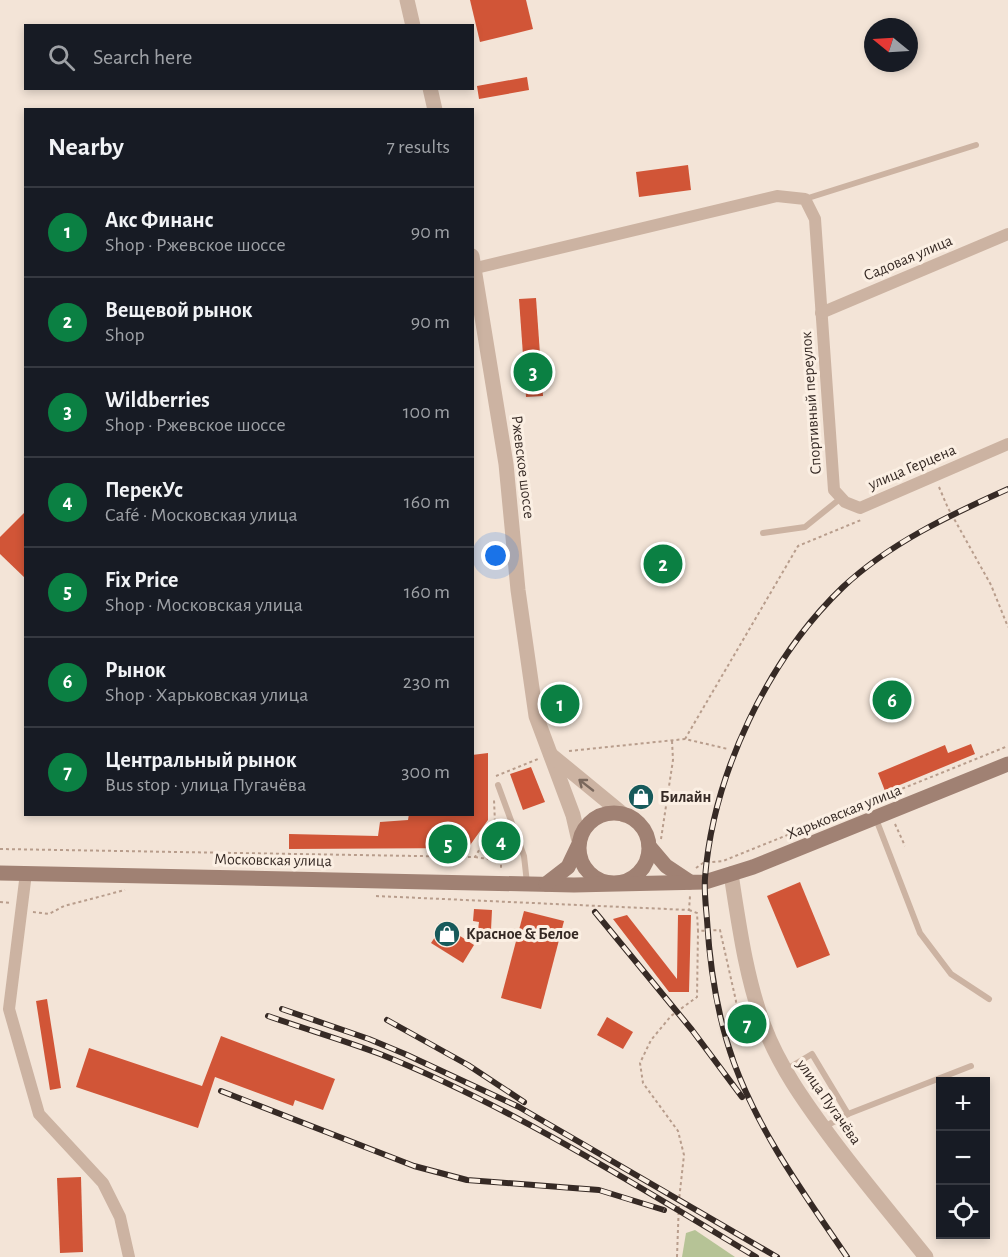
<!DOCTYPE html>
<meta charset="utf-8">
<style>
:root{--surface:#171b24;--page:#20242c;--text:#f1f3f6;--muted:#9ea1a6;--line:#363941;--accent:#0b8043}
body{margin:0;font-family:"Alegreya Sans",sans-serif;background:var(--page);color:var(--text)}
.controls{position:absolute;right:18px;bottom:18px;display:grid;overflow:hidden;border-radius:0px;box-shadow:0 3px 9px #0003}
.controls button{width:54px;height:54px;display:grid;place-items:center;padding:0;border:0;border-bottom:2px solid var(--line);background:var(--surface);color:var(--text);font:30px sans-serif}
.compass{position:absolute;left:864px;top:18px;width:54px;height:54px;border-radius:50%;background:var(--surface);box-shadow:0 3px 9px #0003;rotate:288deg}
.you{position:absolute;left:496px;top:556px;width:21px;height:21px;margin:-15px;border:4px solid #fff;border-radius:50%;background:#1a73e8;box-shadow:0 0 0 9px #1a73e833}
.badge{display:grid;place-items:center;width:39px;height:39px;border-radius:50%;background:var(--accent);color:#fff;font-size:20px;font-weight:700}
.pin{position:absolute;translate:-50% -50%;border:3px solid #fff;box-shadow:0 2px 6px #0006}
.list{margin:0;padding:0;list-style:none}
h2{display:flex;justify-content:space-between;align-items:center;height:78px;margin:0;padding:0 24px;font-size:26px}
h2 small{font-size:20px;font-weight:400;color:var(--muted)}
.list li{display:grid;grid-template-columns:39px 1fr auto;gap:18px;align-items:center;box-sizing:border-box;height:90px;padding:0 24px;border-top:2px solid var(--line)}
.list b{display:block;font-size:22px;white-space:nowrap}
.list p{margin:0;font-size:20px;white-space:nowrap;color:var(--muted)}
.list em{font-size:20px;font-style:normal;color:var(--muted)}
.icon{flex:none;width:33px;height:33px;fill:none;stroke:currentColor;stroke-width:2;stroke-linecap:round;stroke-linejoin:round}
.map{position:relative;flex:none;width:1008px;height:1257px;overflow:hidden}
.search{position:absolute;background:var(--surface);box-shadow:0 3px 9px #0003;left:24px;top:24px;width:450px;height:66px;display:flex;align-items:center;gap:15px;box-sizing:border-box;padding:0 21px;border-radius:0px;color:var(--muted);font-size:22px}
.panel{position:absolute;background:var(--surface);box-shadow:0 3px 9px #0003;left:24px;top:108px;width:450px;height:708px;border-radius:0px}
.map>svg:first-child{display:block}
.green{fill:#b6c396}
.building{fill:#d15537}
.lines{fill:none;stroke-linecap:round;stroke-linejoin:round}
.path{stroke:#b89d8c;stroke-width:2;stroke-dasharray:3 3;stroke-linecap:butt}
.service{stroke:#ccb3a2;stroke-width:6}
.minor{stroke:#ccb3a2;stroke-width:12}
.tertiary{stroke:#ccb3a2;stroke-width:15}
.secondary{stroke:#a08173;stroke-width:15}
.rail-casing{stroke:#362a25;stroke-width:6}
.rail{stroke:#fbefe3;stroke-width:4;stroke-dasharray:11;stroke-linecap:butt}
.oneway{stroke:#7a685d}
.labels{text-anchor:middle;dominant-baseline:central;stroke-width:6;stroke-linejoin:round;paint-order:stroke}
.street-label{font-size:16px;fill:#362a25;stroke:#fbefe3}
.poi-label{font-size:16px;font-weight:bold;fill:#362a25;stroke:#fbefe3;text-anchor:start}
</style>
<div class="map">
<svg width="1008" height="1257" viewBox="0 0 1008 1257">
<rect width="100%" height="100%" fill="#f3e4d7"/>
<path class="green" d="M695,1230L735,1257H682L686,1233Z"/>
<g class="building">
<path d="M470,0H526L533,29L480,42Z"/>
<path d="M527,77L529,90L479,99L477,86Z"/>
<path d="M688,165L691,190L639,197L636,172Z"/>
<path d="M536,298L543,396L526,397L519,299Z"/>
<path d="M26,511V579L0,554V537Z"/>
<path d="M971,744L975,754L885,791L878,773L945,745L948,753Z"/>
<path d="M488,753V820L468,848L289,849V834L378,836L380,822L408,820L409,814H472V755Z"/>
<path d="M531,767L545,802L523,810L510,774Z"/>
<path d="M800,882L830,955L797,968L767,896Z"/>
<path d="M474,909L492,910L491,930H478L479,922L473,921Z"/>
<path d="M524,911L564,921L541,1009L501,998Z"/>
<path d="M627,915L677,979L678,915H691L689,992H669L613,919Z"/>
<path d="M443,925L474,945L463,963L431,943Z"/>
<path d="M47,999L61,1088L50,1090L36,1001Z"/>
<path d="M607,1017L633,1032L623,1049L597,1035Z"/>
<path d="M221,1036L335,1079L323,1110L295,1100L293,1106L215,1077L198,1128L76,1087L89,1048L202,1086Z"/>
<path d="M81,1177L83,1252L60,1253L57,1178Z"/>
</g>
<g class="lines">
<g class="path">
<path d="M939,487L948,508L991,585L1008,627"/>
<path d="M685,739L798,546L861,520"/>
<path d="M569,751L685,739L728,749"/>
<path d="M496,776L538,759"/>
<path d="M895,824L905,846"/>
<path d="M661,839L673,760L672,741"/>
<path d="M0,849L475,857L495,823L494,800"/>
<path d="M475,857L501,861V870"/>
<path d="M696,868L703,863L723,861L1008,746"/>
<path d="M376,896L689,910L690,896"/>
<path d="M0,902L11,903"/>
<path d="M689,910L697,913L698,931L720,930L736,1001L737,1020"/>
<path d="M33,912L49,914L64,906L125,890"/>
<path d="M677,1257L679,1200L684,1155L678,1131L643,1083L640,1063L651,1040L671,1016L697,997L698,931"/>
</g>
<g class="service">
<path d="M805,199L976,145"/>
<path d="M763,533L805,527L841,498"/>
<path d="M498,785L524,856L527,883"/>
<path d="M876,819L920,933L951,974L989,999"/>
<path d="M787,1069L812,1054L848,1114"/>
<path d="M824,1127L848,1114L971,1066"/>
</g>
<g class="minor">
<path d="M476,268L777,196L805,199L815,219L834,490L845,502L860,508L1008,444"/>
<path d="M821,313L1008,234"/>
<path d="M26,873L9,1009L39,1114L103,1183L120,1217L129,1257"/>
</g>
<g class="tertiary">
<path d="M407,0L413,26"/>
<path d="M430,88L435,110"/>
<path d="M472,256L506,464L518,590L536,716L573,815L579,841"/>
<path d="M551,755L624,815"/>
<path d="M731,874C739,925 746,978 764,1026C779,1066 804,1101 829,1135C860,1177 894,1217 926,1257"/>
</g>
<g class="secondary">
<circle cx="614" cy="848" r="35"/>
<path d="M649,846L666,866L690,882"/>
<path d="M0,873L574,885L705,882L753,867L1008,764"/>
<path d="M546,884L568,867L578,846"/>
</g>
<g class="rail-casing">
<g id="rail">
<path d="M595,912L692,1030L742,1097"/>
<path d="M282,1009L369,1039L405,1054L519,1107L777,1257"/>
<path d="M268,1016C305,1029 343,1040 380,1054C510,1106 636,1185 756,1257"/>
<path d="M387,1020L468,1065L524,1102"/>
<path d="M221,1091L414,1166L467,1180L599,1190L664,1210"/>
<path d="M847,1257C805,1195 760,1134 734,1063C717,1016 710,970 707,920C706,907 704,892 705,878C713,774 768,659 843,587C890,543 950,515 1008,489"/>
</g>
</g>
<use href="#rail" class="rail"/>
</g>
<defs><path id="oneway-shaft" d="M-6 0H5M1.5-3L5.5 0L1.5 3" fill="none" stroke-width="1.6" stroke-linecap="round" stroke-linejoin="round" transform="scale(1.5)"/></defs>
<use class="oneway" href="#oneway-shaft" transform="translate(586 785) rotate(-142)"/>
<defs>
<g id="shop-disc" transform="scale(1.35)"><circle r="9.5" fill="#175a5b" stroke="#fbefe3"/><path d="M-5-2.5h2.3a2.7 3.5 0 0 1 5.4 0H5L5.5 6h-11ZM-1.5-2.5h3a1.5 2.3 0 0 0-3 0Z" fill="#fff"/></g>
</defs>
<g fill-rule="evenodd">
<use href="#shop-disc" x="641" y="797"/>
<use href="#shop-disc" x="447" y="934"/>
</g>
<g class="labels">
<g class="street-label">
<text transform="translate(908 258) rotate(-23)">Садовая улица</text>
<text transform="translate(811 403) rotate(-94)">Спортивный переулок</text>
<text transform="translate(523 467) rotate(83)">Ржевское шоссе</text>
<text transform="translate(912 467) rotate(-23)">улица Герцена</text>
<text transform="translate(844 812) rotate(-22)">Харьковская улица</text>
<text transform="translate(273 860) rotate(1)">Московская улица</text>
<text transform="translate(829 1102) rotate(55)">улица Пугачёва</text>
</g>
<g class="poi-label">
<text x="660" y="797">Билайн</text>
<text x="466" y="934">Красное &amp; Белое</text>
</g>
</g>
</svg>
<div class="controls">
<button>+</button>
<button>−</button>
<button><svg class="icon" aria-label="locate" viewBox="0 0 24 24"><circle cx="12" cy="12" r="6"/><path d="M12 2v4M12 18v4M2 12h4M18 12h4"/></svg></button>
</div>
<svg class="compass" viewBox="-18 -18 36 36"><path d="M0-13l5 13h-10z" fill="#e53935"/><path d="M0 13l5-13h-10z" fill="#9ea1a6"/></svg>
<div class="you"></div>
<div class="pin badge" style="left:560px;top:704px">1</div>
<div class="pin badge" style="left:663px;top:564px">2</div>
<div class="pin badge" style="left:533px;top:372px">3</div>
<div class="pin badge" style="left:501px;top:841px">4</div>
<div class="pin badge" style="left:448px;top:844px">5</div>
<div class="pin badge" style="left:892px;top:700px">6</div>
<div class="pin badge" style="left:747px;top:1024px">7</div>
<div class="search"><svg class="icon" aria-label="search" viewBox="0 0 24 24"><circle cx="10" cy="10" r="6"/><path d="M15 15l6 6"/></svg>Search here</div>
<section class="panel">
<h2>Nearby<small>7 results</small></h2>
<ul class="list">
<li><span class="badge">1</span><div><b>Акс Финанс</b><p>Shop · Ржевское шоссе</p></div><em>90 m</em></li>
<li><span class="badge">2</span><div><b>Вещевой рынок</b><p>Shop</p></div><em>90 m</em></li>
<li><span class="badge">3</span><div><b>Wildberries</b><p>Shop · Ржевское шоссе</p></div><em>100 m</em></li>
<li><span class="badge">4</span><div><b>ПерекУс</b><p>Café · Московская улица</p></div><em>160 m</em></li>
<li><span class="badge">5</span><div><b>Fix Price</b><p>Shop · Московская улица</p></div><em>160 m</em></li>
<li><span class="badge">6</span><div><b>Рынок</b><p>Shop · Харьковская улица</p></div><em>230 m</em></li>
<li><span class="badge">7</span><div><b>Центральный рынок</b><p>Bus stop · улица Пугачёва</p></div><em>300 m</em></li>
</ul>
</section>
</div>
